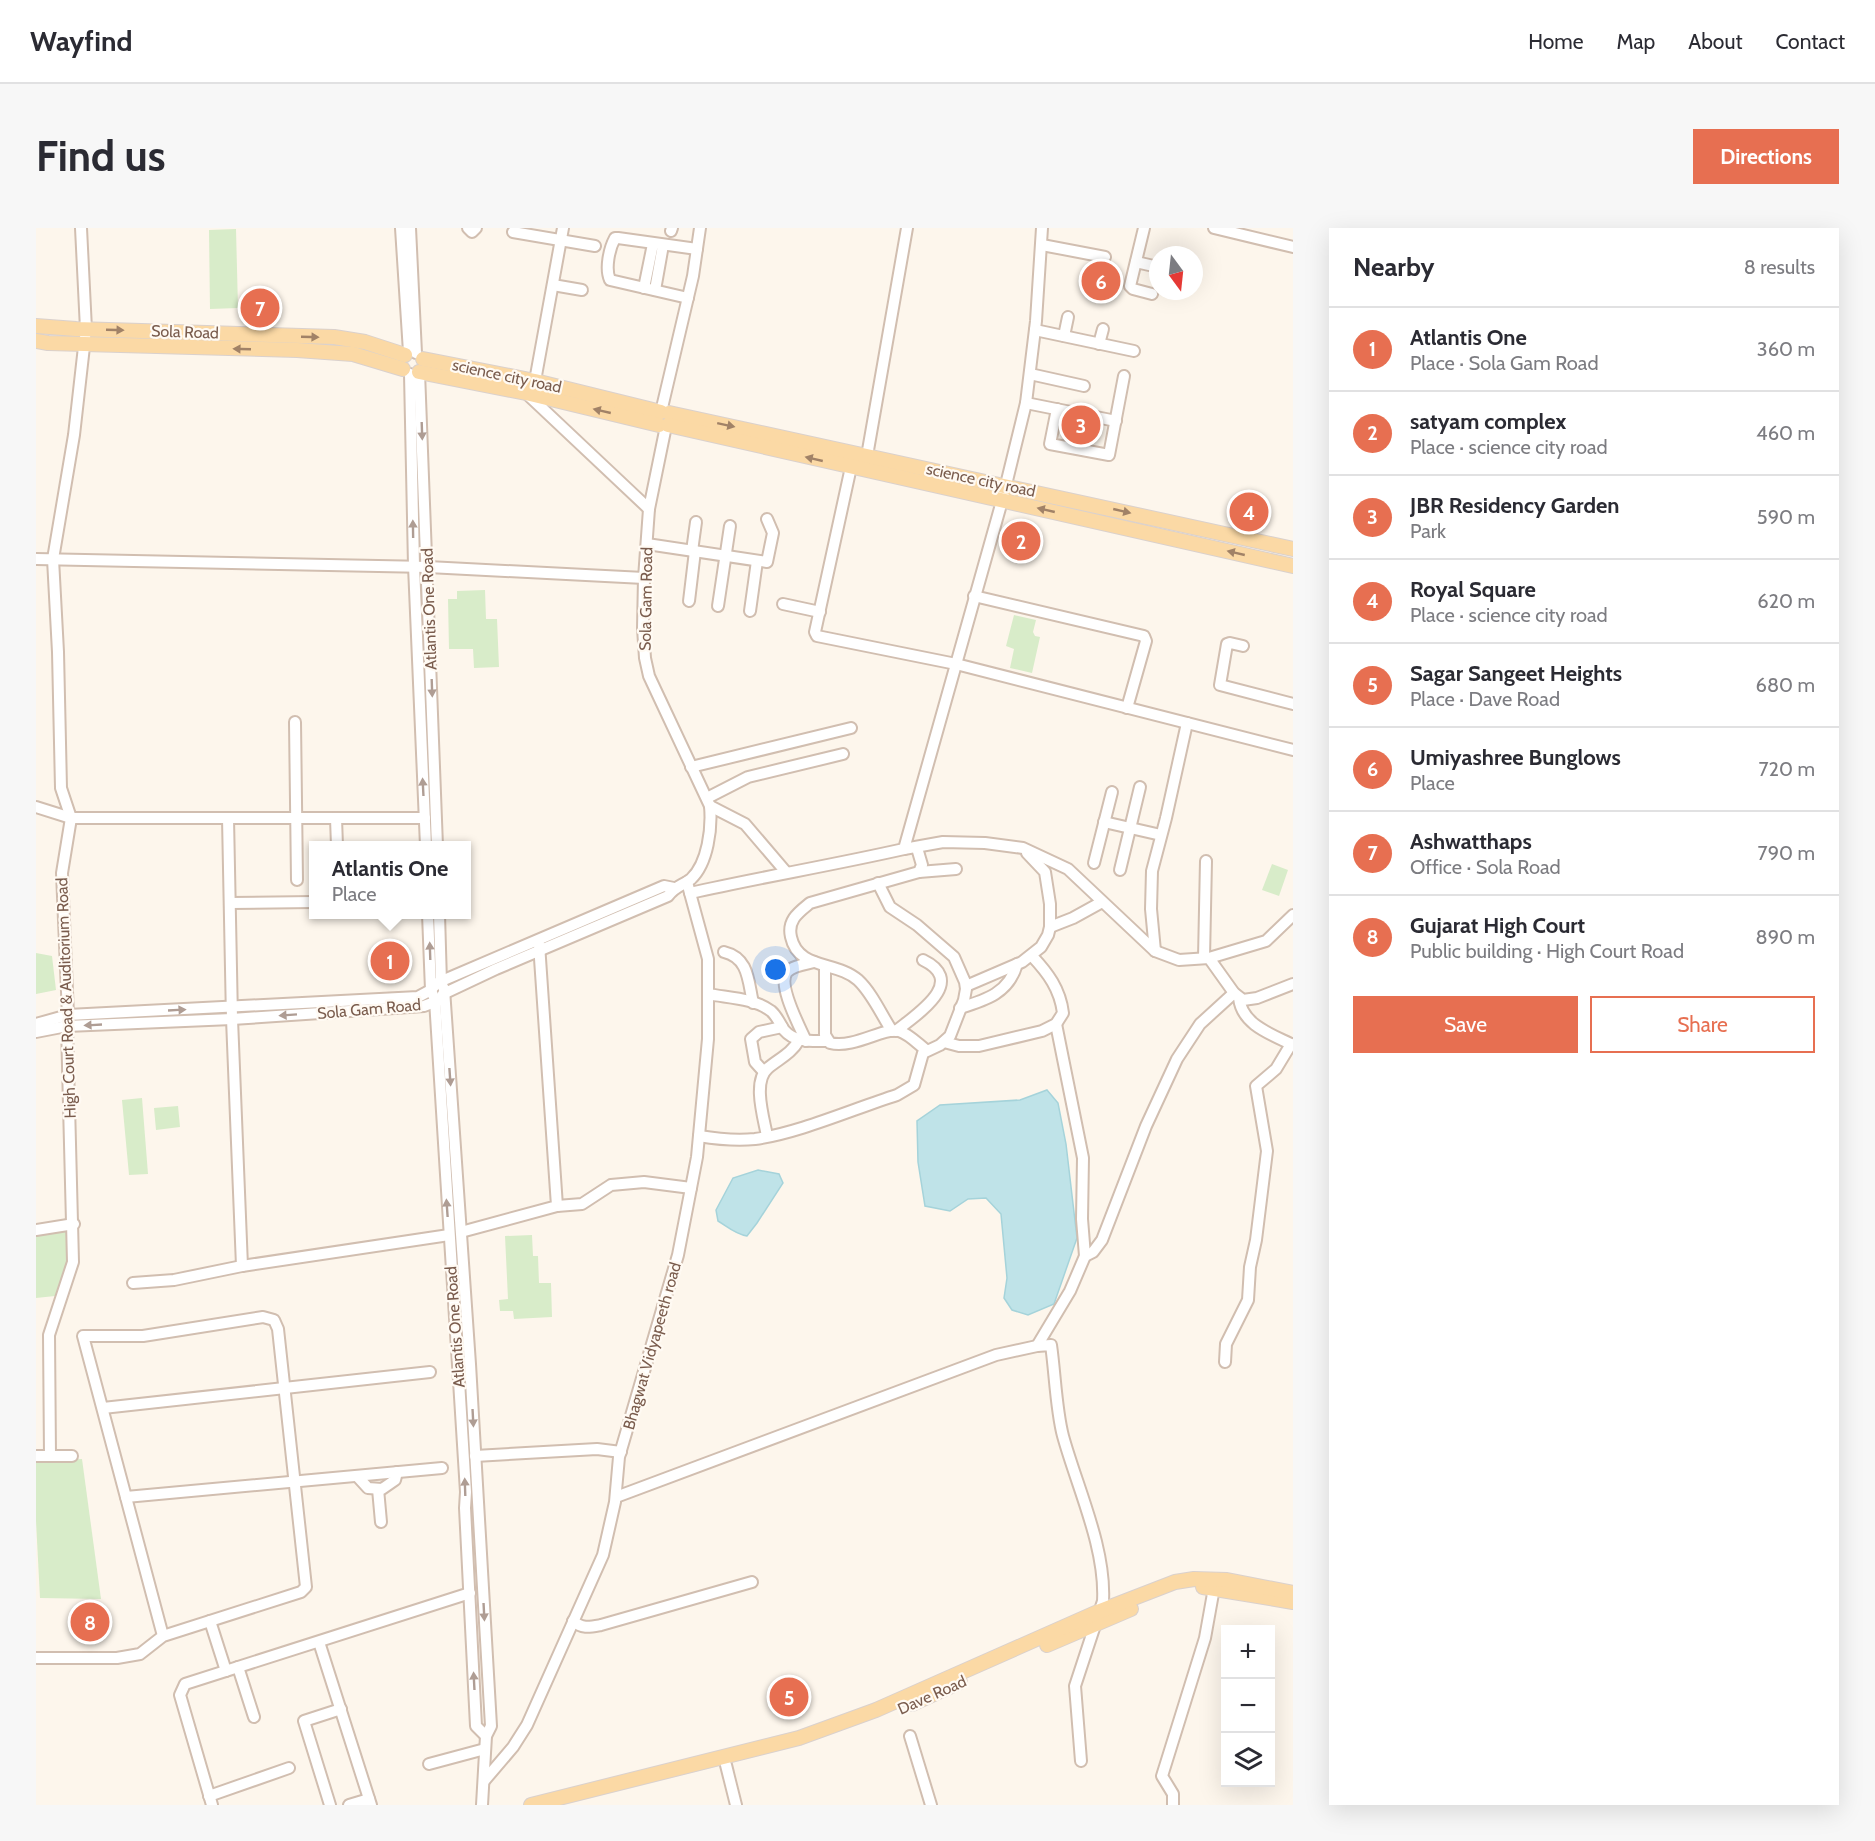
<!DOCTYPE html>
<meta charset="utf-8">
<style>
:root{--surface:#fff;--page:#f7f7f7;--text:#2b2b33;--muted:#7c7c81;--line:#e1e1e2;--accent:#e76f51}
body{margin:0;font-family:Cabin,sans-serif;background:var(--page);color:var(--text)}
.controls{position:absolute;right:18px;bottom:18px;display:grid;overflow:hidden;border-radius:0px;box-shadow:0 6px 24px #0002}
.controls button{width:54px;height:54px;display:grid;place-items:center;padding:0;border:0;border-bottom:2px solid var(--line);background:var(--surface);color:var(--text);font:30px sans-serif}
.compass{position:absolute;left:1113px;top:18px;width:54px;height:54px;border-radius:50%;background:var(--surface);box-shadow:0 6px 24px #0002;rotate:165deg}
.you{position:absolute;left:740px;top:742px;width:21px;height:21px;margin:-15px;border:4px solid #fff;border-radius:50%;background:#1a73e8;box-shadow:0 0 0 9px #1a73e833}
.badge{display:grid;place-items:center;width:39px;height:39px;border-radius:50%;background:var(--accent);color:#fff;font-size:20px;font-weight:700}
.pin{position:absolute;translate:-50% -50%;border:3px solid #fff;box-shadow:0 2px 6px #0006}
.popup{position:absolute;left:273px;top:613px;width:162px;height:78px;box-sizing:border-box;display:grid;place-content:center;border-radius:0px;background:var(--surface);filter:drop-shadow(0 2px 4px #0005);font-size:20px;white-space:nowrap;color:var(--muted)}
.popup b{font-size:22px;color:var(--text)}
.popup::after{content:'';position:absolute;left:50%;top:100%;margin-left:-12px;border:12px solid transparent;border-top-color:var(--surface)}
.list{margin:0;padding:0;list-style:none}
h2{display:flex;justify-content:space-between;align-items:center;height:78px;margin:0;padding:0 24px;font-size:26px}
h2 small{font-size:20px;font-weight:400;color:var(--muted)}
.list li{display:grid;grid-template-columns:39px 1fr auto;gap:18px;align-items:center;box-sizing:border-box;height:84px;padding:0 24px;border-top:2px solid var(--line)}
.list b{display:block;font-size:22px;white-space:nowrap}
.list p{margin:0;font-size:20px;white-space:nowrap;color:var(--muted)}
.list em{font-size:20px;font-style:normal;color:var(--muted)}
.actions{display:flex;gap:12px;padding:18px 24px}
.actions a{flex:1;padding:14px 0;border:2px solid var(--accent);border-radius:0px;text-align:center;font-size:21px;color:var(--accent)}
.actions .main{background:var(--accent);color:#fff}
.icon{flex:none;width:33px;height:33px;fill:none;stroke:currentColor;stroke-width:2;stroke-linecap:round;stroke-linejoin:round}
.map{position:relative;flex:none;width:1257px;height:1577px;overflow:hidden;border-radius:0px}
header{display:flex;align-items:center;gap:36px;box-sizing:border-box;height:84px;padding:0 30px;background:var(--surface);border-bottom:2px solid var(--line)}
header strong{font-size:28px}
nav{display:flex;gap:33px;margin-inline-start:auto;font-size:21px}
.intro{display:flex;align-items:center;justify-content:space-between;box-sizing:border-box;height:144px;padding:0 36px}
h1{margin:0;font-size:42px}
.button{padding:15px 27px;border-radius:0px;background:var(--accent);color:#fff;font-size:21px;font-weight:700}
main{display:flex;gap:36px;padding:0 36px}
aside{flex:1;background:var(--surface);border-radius:0px;box-shadow:0 6px 24px #0002}
.map>svg:first-child{display:block}
.green{fill:#d8ecc9}
.water{fill:#bfe3e8;stroke:#a5d3da;stroke-width:1.5}
.lines{fill:none;stroke-linecap:round;stroke-linejoin:round}
.minor-casing{stroke:#d1beb0;stroke-width:14}
.major-casing{stroke:#dad1cd;stroke-width:16}
.minor{stroke:#fff;stroke-width:10}
.major{stroke:#fbd9a5;stroke-width:14}
.oneway{fill:#a18267}
.oneway2{fill:#af9d94}
.labels{text-anchor:middle;dominant-baseline:central;stroke-width:4.5;stroke-linejoin:round;paint-order:stroke}
.street-label{font-size:16px;fill:#7a5c4d;stroke:#fffaf3}
</style>
<header>
<strong>Wayfind</strong>
<nav><a>Home</a><a>Map</a><a>About</a><a>Contact</a></nav>
</header>
<div class="intro"><h1>Find us</h1><a class="button">Directions</a></div>
<main>
<div class="map">
<svg width="1257" height="1577" viewBox="0 0 1257 1577">
<rect width="100%" height="100%" fill="#fdf6ec"/>
<g class="green">
<path d="M200,1L202,80L174,81L173,2Z"/>
<path d="M1025,189L1066,196L1064,206L1023,198Z"/>
<path d="M449,362L450,391H461L463,439L438,440L437,421H413L412,371H421V363Z"/>
<path d="M978,387L1000,392L997,404L999,408L1004,409L996,445L974,440L978,421L970,418Z"/>
<path d="M1236,636L1252,642L1243,668L1226,662Z"/>
<path d="M0,725L16,728L20,762L0,766Z"/>
<path d="M106,870L112,946L93,947L86,872Z"/>
<path d="M142,878L144,899L120,902L118,880Z"/>
<path d="M29,1002H32V1033L19,1068L0,1070V1007Z"/>
<path d="M496,1007L497,1028H502L503,1055H515L516,1089L478,1091L477,1083H464L463,1072L472,1071L469,1008Z"/>
<path d="M46,1231L65,1371L4,1370L0,1293V1233Z"/>
</g>
<g class="water">
<path d="M1011,862L1022,875L1030,916L1041,1010L1018,1076L992,1087L976,1082L968,1070L971,1050L965,986L950,970L932,971L914,983L889,978L882,934L881,893L904,877L984,872Z"/>
<path d="M722,942L743,946L747,955L721,995L711,1008C699,1006 692,999 682,993L680,982L697,950Z"/>
</g>
<g class="lines">
<g class="minor-casing">
<g id="minor">
<path d="M365,0L373,124"/>
<path d="M374,0L380,125"/>
<path d="M432,0L436,4L440,0"/>
<path d="M1108,0L1094,58L1097,61L1116,66"/>
<path d="M1178,0L1257,19"/>
<path d="M635,3L636,0"/>
<path d="M477,4L559,18"/>
<path d="M1006,17L1069,29"/>
<path d="M1100,34L1122,39"/>
<path d="M517,57L546,62"/>
<path d="M608,60L617,16"/>
<path d="M619,62L627,17"/>
<path d="M652,70L574,52C569,41 573,21 579,10H582L661,21"/>
<path d="M999,102L1098,123"/>
<path d="M1028,108L1032,89"/>
<path d="M1063,116L1067,101"/>
<path d="M383,144L401,618"/>
<path d="M374,146L378,338L390,618"/>
<path d="M994,146L1048,158"/>
<path d="M499,153L527,0"/>
<path d="M491,166L613,281"/>
<path d="M990,175L1080,193"/>
<path d="M1021,181L1014,216L1073,227L1088,148"/>
<path d="M625,184L657,48L664,0"/>
<path d="M831,228L871,0"/>
<path d="M815,239L779,404L781,408L920,436L1257,522"/>
<path d="M611,316L731,334L737,305L731,291"/>
<path d="M656,323L660,294"/>
<path d="M0,331L392,339L608,350"/>
<path d="M938,368L1108,408L1110,413L1091,480"/>
<path d="M653,373L659,323"/>
<path d="M747,376L784,384"/>
<path d="M682,378L694,298"/>
<path d="M714,383L721,333"/>
<path d="M1207,418L1194,415L1191,416L1184,457L1257,476"/>
<path d="M259,494L261,652"/>
<path d="M655,539L815,500"/>
<path d="M671,570L712,549L807,526"/>
<path d="M674,578L709,596L750,644"/>
<path d="M0,579L35,590H389"/>
<path d="M192,590L196,791L206,1038"/>
<path d="M300,590L301,618"/>
<path d="M1068,594L1125,607"/>
<path d="M868,621L907,614L949,615L987,620L1032,641L1119,723L1143,732L1173,730L1230,713L1257,687"/>
<path d="M1058,635L1076,564"/>
<path d="M1084,642L1104,559"/>
<path d="M883,644L920,641"/>
<path d="M654,665C726,649 797,637 868,621L966,273L990,175L1000,93L1006,0"/>
<path d="M194,675L278,674"/>
<path d="M392,686L395,762L399,772L430,1264L429,1280L440,1498L450,1508"/>
<path d="M403,686L405,755L408,761L434,1136L455,1498L450,1508L446,1577"/>
<path d="M1014,699L1037,690L1066,674"/>
<path d="M1119,723L1115,681L1116,643L1130,590L1151,495"/>
<path d="M688,724C713,730 712,753 717,775"/>
<path d="M1168,730L1170,633"/>
<path d="M1173,730L1198,765L1207,772L1221,770L1257,756"/>
<path d="M789,739V807L794,815C818,821 848,799 863,803C873,806 882,816 890,822"/>
<path d="M930,758L986,734L1005,719L1012,707L1014,699V676L1009,644L991,625"/>
<path d="M672,766C692,770 718,770 735,783C741,788 744,796 748,802C759,815 776,813 792,813"/>
<path d="M1203,770C1206,797 1235,806 1257,817"/>
<path d="M924,780C950,772 973,765 981,736"/>
<path d="M0,796L32,787L382,769L395,762L401,755L628,658L638,660"/>
<path d="M856,803C845,786 836,765 822,752C801,733 762,742 755,709C751,692 763,684 774,675L883,644L886,637L881,620"/>
<path d="M860,803C881,786 932,754 887,732"/>
<path d="M0,804L31,798L196,791L388,778L404,772L407,766L460,741L632,668C639,658 646,658 655,651C672,635 676,600 674,578L613,448L609,430L607,400L608,350L613,281L630,198"/>
<path d="M770,813C764,799 741,757 751,744C756,738 770,736 778,734"/>
<path d="M908,814L923,818H943L1006,803L1020,796L1027,785C1024,761 1012,745 996,728"/>
<path d="M728,844L719,834L715,811L723,804L746,799"/>
<path d="M663,908C681,911 700,913 719,911C763,905 817,881 861,867L878,857L887,825L904,817L914,808L928,772L930,761L929,754L918,729L881,697L854,679L842,655"/>
<path d="M731,908C728,891 716,853 732,840C744,830 755,826 763,812"/>
<path d="M521,978L546,976L575,957L608,954L655,960"/>
<path d="M0,1002L38,996"/>
<path d="M425,1004L521,978L503,716"/>
<path d="M1049,1028L1057,1024L1066,1012L1110,898L1141,831L1164,796L1198,765"/>
<path d="M97,1055L138,1052L206,1038L413,1007"/>
<path d="M1001,1118L1034,1063L1049,1028L1046,991L1047,930L1020,796"/>
<path d="M1189,1134L1190,1116L1212,1072L1214,1039L1220,1012L1231,923L1220,858L1240,841L1255,816"/>
<path d="M67,1180L394,1144"/>
<path d="M0,1228H36"/>
<path d="M14,1228L13,1107L37,1034L31,798L32,787L26,645L35,590L25,560L22,424L17,331L38,207L50,101L45,0"/>
<path d="M439,1228L561,1221L585,1224"/>
<path d="M321,1248L332,1260L346,1261L359,1252L361,1244"/>
<path d="M342,1261L345,1294"/>
<path d="M90,1269L406,1240"/>
<path d="M580,1269L960,1127L1001,1118L1015,1117C1019,1144 1020,1182 1027,1208C1041,1259 1070,1320 1067,1373L1039,1458L1045,1533"/>
<path d="M174,1393L190,1443"/>
<path d="M537,1393C546,1401 554,1399 565,1397L716,1354"/>
<path d="M283,1414L335,1577"/>
<path d="M0,1430H81L104,1426L127,1408L265,1364L270,1359L242,1101L238,1092L227,1089L107,1108H47L127,1408"/>
<path d="M202,1439L218,1489"/>
<path d="M874,1508L895,1577"/>
<path d="M393,1536L449,1521"/>
<path d="M690,1537L700,1577"/>
<path d="M448,1553L477,1519L491,1497L567,1327L579,1274L583,1229L642,1027L661,929L672,811V731L651,654"/>
<path d="M173,1568L253,1540"/>
<path d="M176,1577L144,1467L149,1456L434,1365"/>
<path d="M294,1577L268,1493L305,1481"/>
<path d="M313,1577L333,1571"/>
<path d="M1137,1577V1566L1126,1548L1169,1410L1178,1360"/>
</g>
</g>
<g class="major-casing">
<g id="major">
<path d="M0,98L40,101L298,109L329,114L369,127"/>
<path d="M0,113L12,115L261,122L317,126L367,141"/>
<path d="M387,131L499,153L625,184"/>
<path d="M383,144L490,165L623,197"/>
<path d="M633,185L1257,321"/>
<path d="M632,197L1257,338"/>
<path d="M1167,1359L1257,1374"/>
<path d="M1011,1417L1095,1381"/>
<path d="M876,1476L924,1454"/>
<path d="M495,1577L763,1510L840,1482L1064,1383L1139,1354L1158,1351L1191,1352L1257,1365"/>
</g>
</g>
<use href="#minor" class="minor"/>
<use href="#major" class="major"/>
</g>
<defs><path id="oneway-solid" d="M-6-.8H1V-3.2L6.5 0L1 3.2V.8H-6Z" transform="scale(1.5)"/></defs>
<g class="oneway">
<use href="#oneway-solid" transform="translate(79 102) rotate(2)"/>
<use href="#oneway-solid" transform="translate(274 109) rotate(2)"/>
<use href="#oneway-solid" transform="translate(206 121) rotate(-178)"/>
<use href="#oneway-solid" transform="translate(566 183) rotate(-167)"/>
<use href="#oneway-solid" transform="translate(690 197) rotate(12)"/>
<use href="#oneway-solid" transform="translate(778 231) rotate(-167)"/>
<use href="#oneway-solid" transform="translate(1010 282) rotate(-167)"/>
<use href="#oneway-solid" transform="translate(1086 283) rotate(13)"/>
<use href="#oneway-solid" transform="translate(1200 325) rotate(-167)"/>
</g>
<g class="oneway2">
<use href="#oneway-solid" transform="translate(386 203) rotate(88)"/>
<use href="#oneway-solid" transform="translate(377 301) rotate(-91)"/>
<use href="#oneway-solid" transform="translate(396 460) rotate(88)"/>
<use href="#oneway-solid" transform="translate(387 559) rotate(-93)"/>
<use href="#oneway-solid" transform="translate(394 723) rotate(-92)"/>
<use href="#oneway-solid" transform="translate(141 782) rotate(-3)"/>
<use href="#oneway-solid" transform="translate(252 787) rotate(176)"/>
<use href="#oneway-solid" transform="translate(57 797) rotate(177)"/>
<use href="#oneway-solid" transform="translate(414 849) rotate(86)"/>
<use href="#oneway-solid" transform="translate(411 980) rotate(-94)"/>
<use href="#oneway-solid" transform="translate(437 1190) rotate(87)"/>
<use href="#oneway-solid" transform="translate(429 1259) rotate(-92)"/>
<use href="#oneway-solid" transform="translate(448 1384) rotate(87)"/>
<use href="#oneway-solid" transform="translate(438 1453) rotate(-93)"/>
</g>
<g class="labels">
<g class="street-label">
<text transform="translate(149 104) rotate(2)">Sola Road</text>
<text transform="translate(471 148) rotate(12)">science city road</text>
<text transform="translate(945 252) rotate(12)">science city road</text>
<text transform="translate(610 371) rotate(-89)">Sola Gam Road</text>
<text transform="translate(393 381) rotate(-92)">Atlantis One Road</text>
<text transform="translate(30 770) rotate(-92)">High Court Road &amp; Auditorium Road</text>
<text transform="translate(333 781) rotate(-5)">Sola Gam Road</text>
<text transform="translate(419 1099) rotate(-94)">Atlantis One Road</text>
<text transform="translate(616 1118) rotate(-74)">Bhagwat Vidyapeeth road</text>
<text transform="translate(896 1467) rotate(-24)">Dave Road</text>
</g>
</g>
</svg>
<div class="controls">
<button>+</button>
<button>−</button>
<button><svg class="icon" aria-label="layers" viewBox="0 0 24 24"><path d="M12 4l9 5-9 5-9-5zM3 14l9 5 9-5"/></svg></button>
</div>
<svg class="compass" viewBox="-18 -18 36 36"><path d="M0-13l5 13h-10z" fill="#e53935"/><path d="M0 13l5-13h-10z" fill="#7c7c81"/></svg>
<div class="you"></div>
<div class="pin badge" style="left:354px;top:733px">1</div>
<div class="popup"><b>Atlantis One</b>Place</div>
<div class="pin badge" style="left:985px;top:313px">2</div>
<div class="pin badge" style="left:1045px;top:197px">3</div>
<div class="pin badge" style="left:1213px;top:284px">4</div>
<div class="pin badge" style="left:753px;top:1469px">5</div>
<div class="pin badge" style="left:1065px;top:53px">6</div>
<div class="pin badge" style="left:224px;top:80px">7</div>
<div class="pin badge" style="left:54px;top:1394px">8</div>
</div>
<aside>
<h2>Nearby<small>8 results</small></h2>
<ul class="list">
<li><span class="badge">1</span><div><b>Atlantis One</b><p>Place · Sola Gam Road</p></div><em>360 m</em></li>
<li><span class="badge">2</span><div><b>satyam complex</b><p>Place · science city road</p></div><em>460 m</em></li>
<li><span class="badge">3</span><div><b>JBR Residency Garden</b><p>Park</p></div><em>590 m</em></li>
<li><span class="badge">4</span><div><b>Royal Square</b><p>Place · science city road</p></div><em>620 m</em></li>
<li><span class="badge">5</span><div><b>Sagar Sangeet Heights</b><p>Place · Dave Road</p></div><em>680 m</em></li>
<li><span class="badge">6</span><div><b>Umiyashree Bunglows</b><p>Place</p></div><em>720 m</em></li>
<li><span class="badge">7</span><div><b>Ashwatthaps</b><p>Office · Sola Road</p></div><em>790 m</em></li>
<li><span class="badge">8</span><div><b>Gujarat High Court</b><p>Public building · High Court Road</p></div><em>890 m</em></li>
</ul>
<div class="actions"><a class="main">Save</a><a>Share</a></div>
</aside>
</main>
